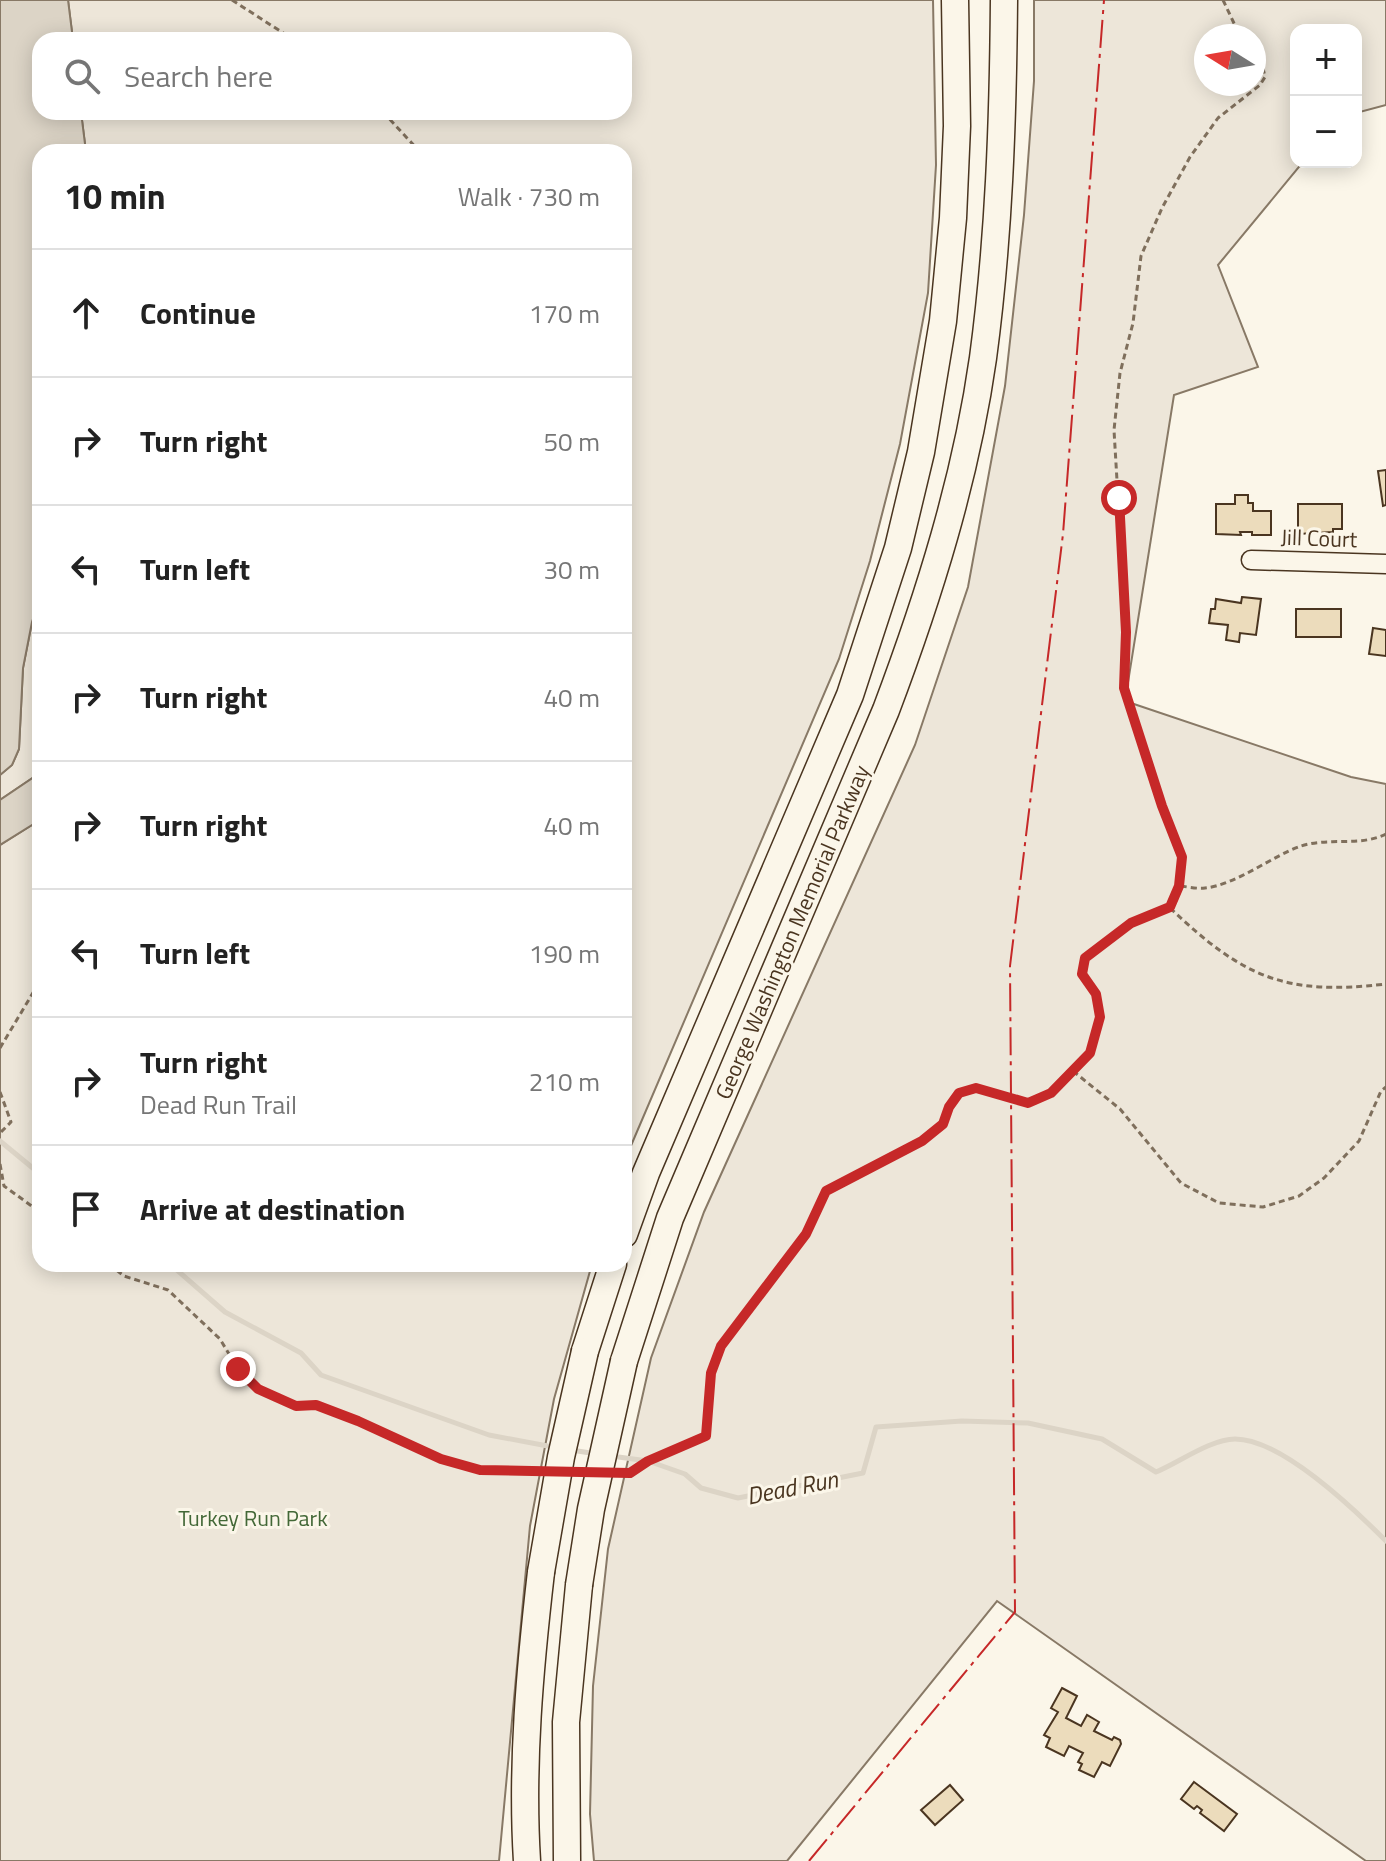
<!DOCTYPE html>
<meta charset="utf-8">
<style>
:root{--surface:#fff;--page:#f2f2f2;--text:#222;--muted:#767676;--line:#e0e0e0}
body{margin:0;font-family:"Titillium Web",sans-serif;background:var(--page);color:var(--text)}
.controls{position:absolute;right:24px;top:24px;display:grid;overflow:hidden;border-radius:16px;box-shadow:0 4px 20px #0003}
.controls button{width:72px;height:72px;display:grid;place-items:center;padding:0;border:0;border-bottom:2px solid var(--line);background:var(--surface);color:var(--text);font:40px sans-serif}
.compass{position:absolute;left:1194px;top:24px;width:72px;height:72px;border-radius:50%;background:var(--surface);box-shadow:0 4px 20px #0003;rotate:281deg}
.stop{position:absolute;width:24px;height:24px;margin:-18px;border:6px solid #c62828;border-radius:50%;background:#fff}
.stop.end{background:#c62828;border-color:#fff;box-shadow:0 2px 8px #0008}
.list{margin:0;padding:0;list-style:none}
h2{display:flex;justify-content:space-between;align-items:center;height:104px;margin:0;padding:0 32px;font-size:34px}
h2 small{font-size:26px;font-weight:400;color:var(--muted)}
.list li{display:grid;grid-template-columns:52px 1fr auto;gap:24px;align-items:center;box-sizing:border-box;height:128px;padding:0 32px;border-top:2px solid var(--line)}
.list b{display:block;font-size:30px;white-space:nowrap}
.list p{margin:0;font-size:26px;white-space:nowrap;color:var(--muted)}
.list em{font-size:26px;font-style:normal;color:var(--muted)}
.icon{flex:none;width:44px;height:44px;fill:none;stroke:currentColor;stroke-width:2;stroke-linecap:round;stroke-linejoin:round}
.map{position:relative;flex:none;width:1386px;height:1861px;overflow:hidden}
.search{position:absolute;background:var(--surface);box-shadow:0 4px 20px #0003;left:32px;top:32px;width:600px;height:88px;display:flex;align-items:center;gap:20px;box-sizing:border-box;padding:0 28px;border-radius:24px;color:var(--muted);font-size:30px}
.panel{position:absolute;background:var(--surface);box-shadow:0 4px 20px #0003;left:32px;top:144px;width:600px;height:1128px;border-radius:24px}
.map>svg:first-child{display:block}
.green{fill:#ede6d9;stroke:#887966;stroke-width:2;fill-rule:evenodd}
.water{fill:#dcd4c6;stroke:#887966;stroke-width:2}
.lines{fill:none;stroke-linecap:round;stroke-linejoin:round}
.stream{stroke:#dcd4c6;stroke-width:5}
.building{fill:#ecdcbc;stroke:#4a3520;stroke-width:2}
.minor-casing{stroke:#4a3520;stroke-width:21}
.highway-casing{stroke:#4a3520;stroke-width:29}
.path{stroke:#7f6f5c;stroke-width:3;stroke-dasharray:6 4;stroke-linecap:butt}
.minor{stroke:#fbf6e9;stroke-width:18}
.highway{stroke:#fbf6e9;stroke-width:26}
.highway-bridge-casing{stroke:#4a3520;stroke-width:29;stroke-linecap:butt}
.highway-bridge{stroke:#fbf6e9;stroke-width:26}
.power{stroke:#c62828;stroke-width:2;stroke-dasharray:28 6 4 6;stroke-linecap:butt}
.route{stroke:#c62828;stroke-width:10}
.labels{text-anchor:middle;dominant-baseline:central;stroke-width:6;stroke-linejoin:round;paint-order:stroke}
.street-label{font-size:22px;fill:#4a3520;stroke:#fbf6e9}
.park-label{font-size:22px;fill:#436837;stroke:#fbf6e9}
.water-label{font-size:24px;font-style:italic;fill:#4a3520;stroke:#fbf6e9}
</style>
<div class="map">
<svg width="1386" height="1861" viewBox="0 0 1386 1861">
<rect width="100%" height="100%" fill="#fbf6e9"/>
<g class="green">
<path d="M68,0H933L936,165L928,293L900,444L870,561L839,659L624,1162V152H86L81,112H624V40H73Z"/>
<path d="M1034,0H1386V105L1356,113V30H1296V162H1303L1218,265L1258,367L1174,395L1125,701L1351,777L1386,784V1861H1366L997,1601L787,1861H594L590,1814L593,1686L608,1549L651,1358L704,1212L915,745L968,587L1005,386L1024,215L1034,81ZM1206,36H1254V84H1206Z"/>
<path d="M40,599V773L0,800V775L12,765L19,749L23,668L32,622Z"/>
<path d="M40,820V1264H592L554,1399L530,1526L499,1861H0V845Z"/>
</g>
<g class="water">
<path d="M0,0H68L73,40H40V112H81L86,152H40V599L32,622L23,668L19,749L12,765L0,775Z"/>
<path d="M40,773V820L0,845V800Z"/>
</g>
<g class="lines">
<g class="stream">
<path d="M0,1141L40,1174"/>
<path d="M170,1264L225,1312L301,1353L321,1375L489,1435L553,1447"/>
<path d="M571,1450L597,1454"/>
<path d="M611,1456L648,1461L685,1474L701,1488L738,1498L863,1473L876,1427L962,1421L1028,1423L1102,1439L1156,1472C1178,1463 1211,1439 1235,1439C1281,1439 1355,1510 1386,1541"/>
</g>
</g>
<g class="building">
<path d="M1386,470V505L1383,506L1378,471Z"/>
<path d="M1235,495H1248V503H1253V511H1271V535H1252V532H1240L1241,535L1216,534V504H1235Z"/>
<path d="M1298,504H1342V529H1333V532L1298,534Z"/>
<path d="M1242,597L1261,599L1256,635L1240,633L1239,642L1226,640L1228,625L1209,623L1211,609H1215L1216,599L1241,603Z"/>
<rect x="1296" y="609" width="45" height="28"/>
<path d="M1373,628L1386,630V656L1369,654Z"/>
<path d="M1062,1688L1077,1696L1066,1718L1081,1726L1087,1715L1099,1722L1094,1731L1112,1740L1114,1737L1120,1740L1121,1744L1110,1766L1102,1762L1094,1777L1079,1770L1082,1764L1078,1762L1083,1753L1069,1746L1064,1756L1046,1747L1050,1738L1044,1735L1058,1712L1051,1708Z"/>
<path d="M1194,1782L1237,1814L1224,1831L1200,1813L1202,1810L1197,1806L1194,1809L1181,1799Z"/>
<path d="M950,1785L963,1800L935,1825L921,1810Z"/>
</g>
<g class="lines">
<g class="minor-casing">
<path id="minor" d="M1251,560L1386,564"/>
</g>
<g class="highway-casing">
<g id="highway">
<path d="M624,1234L646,1173L850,695L898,548L921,452L943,321L953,218L957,126L955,0"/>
<path d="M585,1351L613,1264"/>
<path d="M624,1361L670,1218L886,710C929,596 966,478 983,358C999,239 1003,120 1004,0"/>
<path d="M527,1861C521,1765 530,1667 541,1572"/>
<path d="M567,1861L566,1722L579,1585"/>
</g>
</g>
<g class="path">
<path d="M232,0L294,40"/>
<path d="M1223,0L1240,36"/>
<path d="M383,112L420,152"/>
<path d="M1181,886C1188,887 1198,889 1205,888C1236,885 1272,856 1301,846C1329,837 1360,847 1386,834"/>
<path d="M1170,908C1243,977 1284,996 1386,984"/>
<path d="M0,1048L40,981"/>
<path d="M1073,1071L1120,1109L1181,1183L1219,1203L1263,1207L1299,1196L1324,1178L1359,1141L1381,1091L1386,1087"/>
<path d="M0,1092L11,1122L0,1133"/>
<path d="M0,1164L4,1186L40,1212"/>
<path d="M109,1264L124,1276L168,1290L220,1339L238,1369L258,1389L296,1406L316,1405L358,1421L441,1459L480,1470L537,1473"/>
<path d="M620,1473H630L648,1461L706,1436L711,1373L721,1346L806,1234L826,1191L922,1141L943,1124L949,1107L959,1093L976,1088L1028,1103L1051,1093L1090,1053L1100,1017L1096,994L1082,974L1085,958L1131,923L1170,907L1179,886L1182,857L1162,806L1124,688L1126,632L1114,430L1120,373L1133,323L1141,256L1162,208L1190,157L1218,118L1260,85L1265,77L1263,68L1254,56"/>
</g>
<use href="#minor" class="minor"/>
<use href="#highway" class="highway"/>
<g class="highway-bridge-casing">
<g id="highway-bridge">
<path d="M541,1572L561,1457L585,1351"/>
<path d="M579,1585L591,1509L624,1361"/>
</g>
</g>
<use href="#highway-bridge" class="highway-bridge"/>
<path class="power" d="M809,1861L1015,1612L1010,966L1063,534L1104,0"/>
</g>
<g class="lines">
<path class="route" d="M238,1369L258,1389L296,1406L316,1405L358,1421L441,1459L480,1470L630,1473L648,1461L706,1436L711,1373L721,1346L806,1234L826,1191L922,1141L943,1124L949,1107L959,1093L976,1088L1028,1103L1051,1093L1090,1053L1100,1017L1096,994L1082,974L1085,958L1131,923L1170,907L1179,886L1182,857L1162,806L1124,688L1126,632L1119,498"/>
</g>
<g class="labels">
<g class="street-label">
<text transform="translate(1319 538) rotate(2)">Jill Court</text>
<text transform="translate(792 932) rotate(-67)">George Washington Memorial Parkway</text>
</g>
<g class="park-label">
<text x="253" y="1518">Turkey Run Park</text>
</g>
<g class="water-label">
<text transform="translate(792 1487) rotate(-11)">Dead Run</text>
</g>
</g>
</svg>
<div class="controls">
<button>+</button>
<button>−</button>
</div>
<svg class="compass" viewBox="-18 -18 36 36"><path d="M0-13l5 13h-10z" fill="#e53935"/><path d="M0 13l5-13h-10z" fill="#767676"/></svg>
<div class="stop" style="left:1119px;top:498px"></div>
<div class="stop end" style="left:238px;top:1369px"></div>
<div class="search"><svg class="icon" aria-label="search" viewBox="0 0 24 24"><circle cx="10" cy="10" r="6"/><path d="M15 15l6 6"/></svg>Search here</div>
<section class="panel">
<h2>10 min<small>Walk · 730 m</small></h2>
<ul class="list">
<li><svg class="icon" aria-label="ahead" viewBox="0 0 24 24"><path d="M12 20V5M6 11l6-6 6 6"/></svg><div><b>Continue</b></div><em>170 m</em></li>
<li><svg class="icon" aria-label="right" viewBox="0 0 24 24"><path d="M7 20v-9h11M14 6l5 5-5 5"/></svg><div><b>Turn right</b></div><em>50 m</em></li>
<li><svg class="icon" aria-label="left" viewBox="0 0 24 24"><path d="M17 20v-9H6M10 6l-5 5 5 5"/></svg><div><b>Turn left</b></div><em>30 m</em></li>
<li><svg class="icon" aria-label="right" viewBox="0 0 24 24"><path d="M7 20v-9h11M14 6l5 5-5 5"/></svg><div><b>Turn right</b></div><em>40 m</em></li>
<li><svg class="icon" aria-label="right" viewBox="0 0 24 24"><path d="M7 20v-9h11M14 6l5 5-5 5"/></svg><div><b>Turn right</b></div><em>40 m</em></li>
<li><svg class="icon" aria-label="left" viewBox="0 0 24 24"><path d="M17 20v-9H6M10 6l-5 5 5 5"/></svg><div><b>Turn left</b></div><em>190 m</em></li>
<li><svg class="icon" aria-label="right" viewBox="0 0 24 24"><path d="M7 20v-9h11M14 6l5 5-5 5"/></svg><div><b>Turn right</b><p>Dead Run Trail</p></div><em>210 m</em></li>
<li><svg class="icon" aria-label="arrive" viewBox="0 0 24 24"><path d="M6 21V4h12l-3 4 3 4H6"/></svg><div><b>Arrive at destination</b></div></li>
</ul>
</section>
</div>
